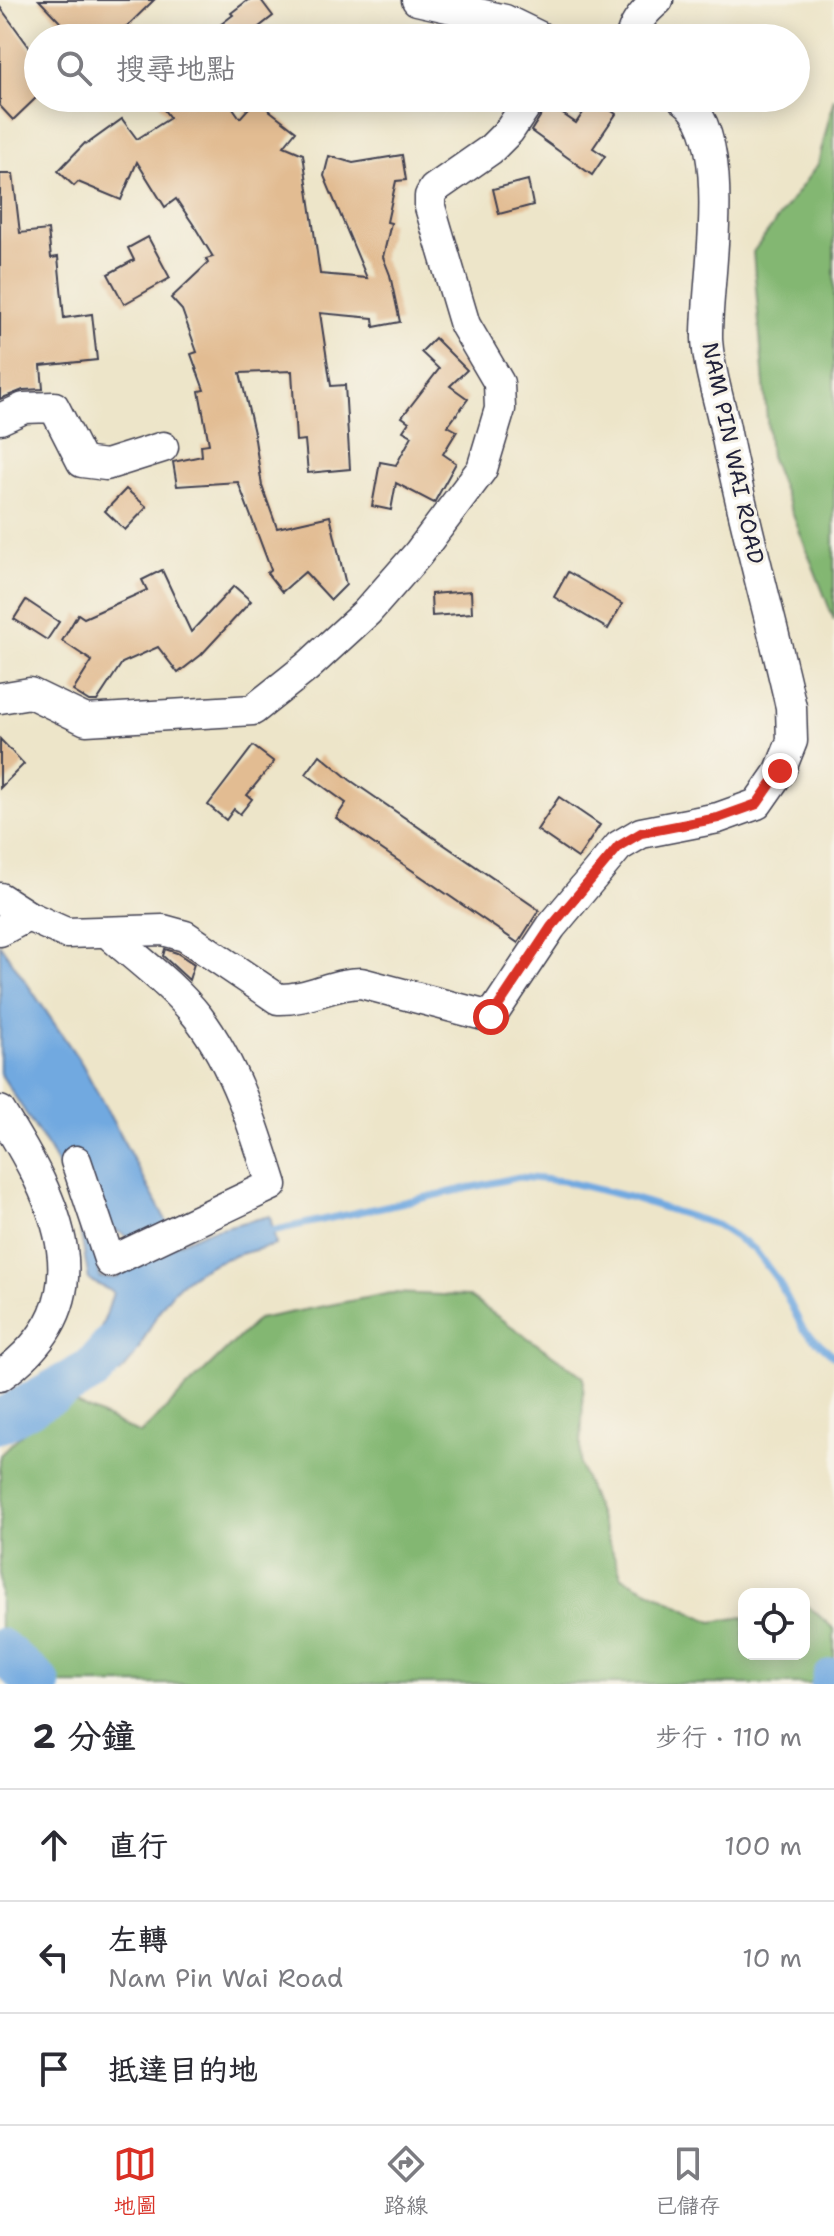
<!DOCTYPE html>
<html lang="zh-TW">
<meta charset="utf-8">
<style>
:root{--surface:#fff;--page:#f7f7f7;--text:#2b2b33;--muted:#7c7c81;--line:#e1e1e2;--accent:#d93025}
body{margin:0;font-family:"Shantell Sans","LXGW WenKai TC",sans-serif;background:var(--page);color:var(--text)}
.controls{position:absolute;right:24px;bottom:24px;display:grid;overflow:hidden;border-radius:16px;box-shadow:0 4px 20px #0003}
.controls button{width:72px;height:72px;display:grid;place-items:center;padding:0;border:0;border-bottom:2px solid var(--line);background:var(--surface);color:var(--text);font:40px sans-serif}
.stop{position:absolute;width:24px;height:24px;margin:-18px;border:6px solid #d93025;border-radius:50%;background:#fff}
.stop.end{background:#d93025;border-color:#fff;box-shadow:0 2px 8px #0008}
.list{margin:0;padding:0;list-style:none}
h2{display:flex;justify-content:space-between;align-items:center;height:104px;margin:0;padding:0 32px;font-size:34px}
h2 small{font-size:26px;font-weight:400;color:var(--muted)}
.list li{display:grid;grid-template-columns:52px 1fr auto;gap:24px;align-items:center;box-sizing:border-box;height:112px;padding:0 32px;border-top:2px solid var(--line)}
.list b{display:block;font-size:30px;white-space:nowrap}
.list p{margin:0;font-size:26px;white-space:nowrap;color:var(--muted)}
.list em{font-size:26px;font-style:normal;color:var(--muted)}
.icon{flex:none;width:44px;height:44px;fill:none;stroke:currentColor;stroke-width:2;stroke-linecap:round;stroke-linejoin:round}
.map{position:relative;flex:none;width:834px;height:1684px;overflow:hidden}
.search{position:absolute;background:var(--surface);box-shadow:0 4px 20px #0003;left:24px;right:24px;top:24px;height:88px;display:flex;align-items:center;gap:20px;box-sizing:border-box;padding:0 28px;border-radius:44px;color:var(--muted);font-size:30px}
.sheet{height:440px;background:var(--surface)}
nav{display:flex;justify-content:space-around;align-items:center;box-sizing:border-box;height:112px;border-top:2px solid var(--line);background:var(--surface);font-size:22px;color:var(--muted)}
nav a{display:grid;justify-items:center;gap:4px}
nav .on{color:var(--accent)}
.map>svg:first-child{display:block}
.forest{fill:#83b772;stroke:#526c56;stroke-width:2}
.water{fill:#71a9e0;stroke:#4a668e;stroke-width:2}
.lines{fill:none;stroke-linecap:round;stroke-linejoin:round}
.stream{stroke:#71a9e0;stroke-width:7}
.river{stroke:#71a9e0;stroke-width:44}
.building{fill:#e2bc92}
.street-casing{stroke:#403f50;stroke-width:33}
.street{stroke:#fff;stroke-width:30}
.route{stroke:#d93025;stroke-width:10}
.labels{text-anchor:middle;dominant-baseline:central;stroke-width:6;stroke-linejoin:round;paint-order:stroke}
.street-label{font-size:22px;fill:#22223b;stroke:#f7f3e8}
</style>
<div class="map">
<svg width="834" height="1684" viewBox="0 0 834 1684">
<rect width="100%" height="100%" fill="#f7f3e8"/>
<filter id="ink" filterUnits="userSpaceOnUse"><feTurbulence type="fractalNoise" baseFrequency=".0125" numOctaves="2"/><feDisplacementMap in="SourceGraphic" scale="16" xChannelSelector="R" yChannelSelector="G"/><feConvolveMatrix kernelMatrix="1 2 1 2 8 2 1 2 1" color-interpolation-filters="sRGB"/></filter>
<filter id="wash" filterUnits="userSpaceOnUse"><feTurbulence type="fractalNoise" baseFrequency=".006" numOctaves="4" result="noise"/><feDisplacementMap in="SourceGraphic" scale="32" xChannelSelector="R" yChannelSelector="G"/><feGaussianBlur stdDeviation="1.8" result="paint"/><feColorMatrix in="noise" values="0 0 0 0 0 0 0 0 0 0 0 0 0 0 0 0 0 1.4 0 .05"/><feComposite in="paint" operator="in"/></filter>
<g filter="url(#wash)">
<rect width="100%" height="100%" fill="#ede5c9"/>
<g class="forest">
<path d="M834,98V620L770,456L753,252L818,164Z"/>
<path d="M391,1293L468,1296L584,1377L580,1465L622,1577L712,1622L744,1617V1654H804V1606H808L834,1629V1684H23L0,1665V1455L60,1396L140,1434L258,1319Z"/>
</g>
<path class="water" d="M0,944L82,1064L168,1224L131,1239L110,1227L97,1257L100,1278H118L123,1269L204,1232L270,1216L276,1245C236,1254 194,1264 168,1298C152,1318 145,1342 130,1362C118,1378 96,1386 78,1394L63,1374C94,1346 102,1333 113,1292L89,1280L76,1207L65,1180L50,1151L0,1073Z"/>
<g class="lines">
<path class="stream" d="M267,1232L519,1177L563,1181L629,1197L717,1225L755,1250L779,1282L803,1329L834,1356"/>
<g class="river">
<path d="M0,1421L93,1370L116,1343"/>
<path d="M0,1650L39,1684"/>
<path d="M833,1684L834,1680"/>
</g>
</g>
<g id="blocks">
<g class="building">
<path d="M39,0H154L115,38H75Z"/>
<path d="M248,0H261L273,16L245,38H203L233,15L231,13Z"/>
<path d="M0,7L38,59V96L13,120L0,106Z"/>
<path d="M155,98H226L240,118L256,100L296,131L284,146L303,154L320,274L367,278L324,176L329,156L353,163L402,155L406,180L396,181L387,222L391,223L383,257L390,275L400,322L374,327L373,318L320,313L331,386L345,385L350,469L308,473L305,440L296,441L292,371L240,373L254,433L262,486L277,528L330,516L346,585L331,600L305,572L282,592L267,573L271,570L238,482L177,486L173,462L202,456L201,445L209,444L199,391L204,390L191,354L197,352L182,310L171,298L208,263L206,259L213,257L193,224L176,199L165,207L137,162L121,200L78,182L74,186L58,171L85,143L87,144L122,119L137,139L170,118Z"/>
<path d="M593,98L616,114L593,148L605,156L592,175L531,131L548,104L576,123Z"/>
<path d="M0,174H13L20,233L48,230L51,258L58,257L64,318L92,314L97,360L41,366L43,389L23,390L0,399Z"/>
<path d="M528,180L533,205L499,214L493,189Z"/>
<path d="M148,237L170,278L124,304L108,274L134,260L128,248Z"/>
<path d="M435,338L467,370L450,386L468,399L448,426L457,431L443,454L456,463L434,503L396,483L391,510L372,506L380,462L396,465L412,436L403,431L409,422L402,417L439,369L421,352Z"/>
<path d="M126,489L147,507L125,530L105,511Z"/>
<path d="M162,570L191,632L234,586L251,601L201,655L178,673L158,647L122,663L97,701H89L73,691L92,661L62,641L78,614L84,618L147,590L142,580Z"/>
<path d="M568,572L622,604L608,629L554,597Z"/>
<path d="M471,591L472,613L432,616L431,594Z"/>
<path d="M26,600L59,622L47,640L14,619Z"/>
<path d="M0,739L24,764L0,788Z"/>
<path d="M253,746L274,762L247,795L252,799L240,814L234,809L226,820L208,805Z"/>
<path d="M320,755L350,780L539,910L518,943L336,818L346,803L306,774Z"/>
<path d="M559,797L600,825L578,858L537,830Z"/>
<path d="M165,949L177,953L194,964L189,980L163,956Z"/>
</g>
</g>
</g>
<g filter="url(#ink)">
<use href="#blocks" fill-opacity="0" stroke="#403f50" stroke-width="2"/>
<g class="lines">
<g class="street-casing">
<g id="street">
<path d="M417,0L505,20L542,38"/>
<path d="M631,38C634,23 646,10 658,0"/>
<path d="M0,419L24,408L54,407L82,462L106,465L163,447"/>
<path d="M0,698L30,693L86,720L253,710L307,667L367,612L418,554L482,469L500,409L499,383L465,325L430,207V196L434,189L490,150L509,131L531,98"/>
<path d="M0,898L28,916L66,933L163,930L185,936L278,999C309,1000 332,983 361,983L491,1017L551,927L619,846L641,833L718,818L757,804L780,771L792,741L791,707C770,613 743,522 725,428C719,399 708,367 707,338C706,280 736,134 682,98"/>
<path d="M0,931L28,916"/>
<path d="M0,1111C56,1201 109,1299 0,1376"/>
<path d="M76,1161L110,1262L272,1185C254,1127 235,1066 198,1017C173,985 138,960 108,933"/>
</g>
</g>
<use href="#street" class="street"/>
</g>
</g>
<g class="lines" filter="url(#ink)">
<path class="route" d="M491,1017L551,927L619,846L641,833L718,818L757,804L780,771"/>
</g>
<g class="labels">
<g class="street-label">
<text transform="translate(733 453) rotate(78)">NAM PIN WAI ROAD</text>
</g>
</g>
</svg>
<div class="controls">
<button><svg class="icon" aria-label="locate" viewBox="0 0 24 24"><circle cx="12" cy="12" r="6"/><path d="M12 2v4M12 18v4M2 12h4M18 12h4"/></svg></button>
</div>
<div class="stop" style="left:491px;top:1017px"></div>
<div class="stop end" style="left:780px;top:771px"></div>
<div class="search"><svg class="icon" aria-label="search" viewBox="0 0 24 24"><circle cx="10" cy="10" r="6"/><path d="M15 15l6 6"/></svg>搜尋地點</div>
</div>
<section class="sheet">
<h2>2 分鐘<small>步行 · 110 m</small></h2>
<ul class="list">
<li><svg class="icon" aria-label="ahead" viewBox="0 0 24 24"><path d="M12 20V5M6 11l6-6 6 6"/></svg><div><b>直行</b></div><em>100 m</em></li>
<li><svg class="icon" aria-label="left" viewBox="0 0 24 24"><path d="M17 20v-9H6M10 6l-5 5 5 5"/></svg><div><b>左轉</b><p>Nam Pin Wai Road</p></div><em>10 m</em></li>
<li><svg class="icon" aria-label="arrive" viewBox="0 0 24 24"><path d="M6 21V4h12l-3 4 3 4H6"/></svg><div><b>抵達目的地</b></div></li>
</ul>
</section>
<nav>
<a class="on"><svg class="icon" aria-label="map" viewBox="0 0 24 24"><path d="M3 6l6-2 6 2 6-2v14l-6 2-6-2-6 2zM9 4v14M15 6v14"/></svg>地圖</a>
<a><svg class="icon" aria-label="directions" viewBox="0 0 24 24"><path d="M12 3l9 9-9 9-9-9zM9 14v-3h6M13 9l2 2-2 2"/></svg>路線</a>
<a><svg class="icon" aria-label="saved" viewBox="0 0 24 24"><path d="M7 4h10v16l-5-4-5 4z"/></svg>已儲存</a>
</nav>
